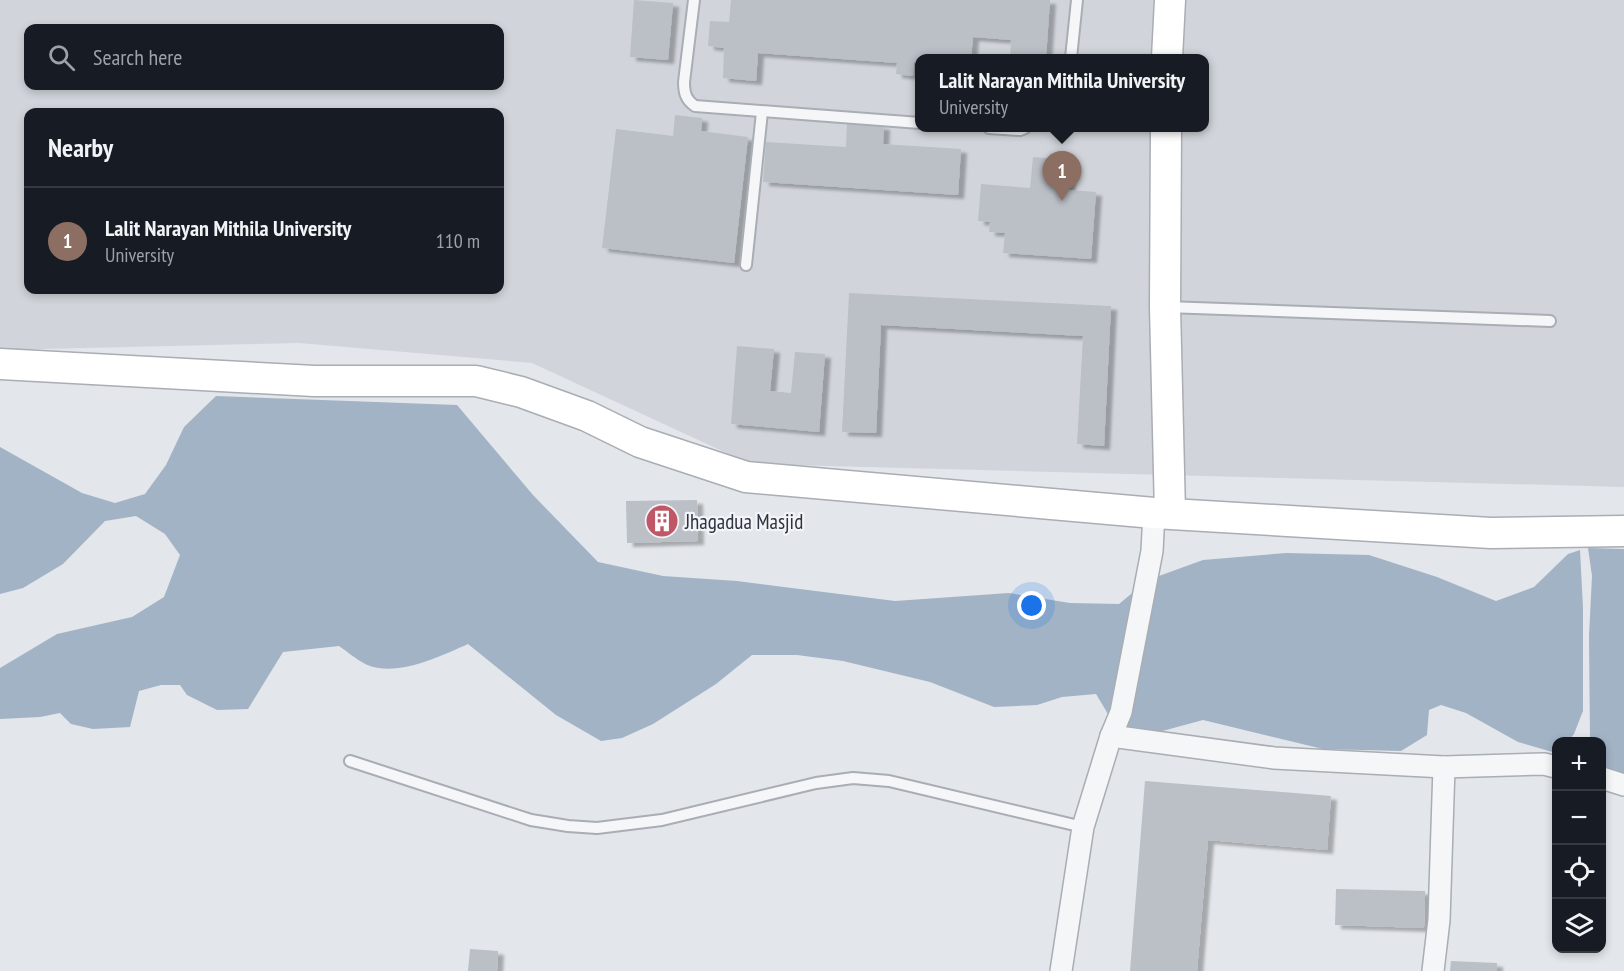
<!DOCTYPE html>
<meta charset="utf-8">
<style>
:root{--surface:#171b24;--page:#242831;--text:#f1f3f6;--muted:#9ea1a6;--line:#363941;--accent:#0b8043}
body{margin:0;font-family:"PT Sans Narrow",sans-serif;background:var(--page);color:var(--text)}
.controls{position:absolute;right:18px;bottom:18px;display:grid;overflow:hidden;border-radius:12px;box-shadow:0 3px 9px #0003}
.controls button{width:54px;height:54px;display:grid;place-items:center;padding:0;border:0;border-bottom:2px solid var(--line);background:var(--surface);color:var(--text);font:30px sans-serif}
.you{position:absolute;left:1032px;top:606px;width:21px;height:21px;margin:-15px;border:4px solid #fff;border-radius:50%;background:#1a73e8;box-shadow:0 0 0 9px #1a73e833}
.badge{display:grid;place-items:center;width:39px;height:39px;border-radius:50%;background:var(--accent);color:#fff;font-size:20px;font-weight:700}
.pin{position:absolute;translate:-50% -50px;filter:drop-shadow(0 2px 3px #0008)}
.pin::after{content:'';position:absolute;top:32px;width:21px;height:18px;background:inherit;clip-path:polygon(0 0,100% 0,50% 100%)}
.popup{position:absolute;left:915px;top:54px;width:294px;height:78px;box-sizing:border-box;display:grid;place-content:center;border-radius:12px;background:var(--surface);filter:drop-shadow(0 2px 4px #0005);font-size:20px;white-space:nowrap;color:var(--muted)}
.popup b{font-size:22px;color:var(--text)}
.popup::after{content:'';position:absolute;left:50%;top:100%;margin-left:-12px;border:12px solid transparent;border-top-color:var(--surface)}
.list{margin:0;padding:0;list-style:none}
h2{display:flex;justify-content:space-between;align-items:center;height:78px;margin:0;padding:0 24px;font-size:26px}
h2 small{font-size:20px;font-weight:400;color:var(--muted)}
.list li{display:grid;grid-template-columns:39px 1fr auto;gap:18px;align-items:center;box-sizing:border-box;height:108px;padding:0 24px;border-top:2px solid var(--line)}
.list b{display:block;font-size:22px;white-space:nowrap}
.list p{margin:0;font-size:20px;white-space:nowrap;color:var(--muted)}
.list em{font-size:20px;font-style:normal;color:var(--muted)}
.icon{flex:none;width:33px;height:33px;fill:none;stroke:currentColor;stroke-width:2;stroke-linecap:round;stroke-linejoin:round}
.map{position:relative;flex:none;width:1624px;height:971px;overflow:hidden}
.search{position:absolute;background:var(--surface);box-shadow:0 3px 9px #0003;left:24px;top:24px;width:480px;height:66px;display:flex;align-items:center;gap:15px;box-sizing:border-box;padding:0 21px;border-radius:12px;color:var(--muted);font-size:22px}
.panel{position:absolute;background:var(--surface);box-shadow:0 3px 9px #0003;left:24px;top:108px;width:480px;height:186px;border-radius:12px}
.map>svg:first-child{display:block}
.built{fill:#d1d5db;fill-rule:evenodd}
.water{fill:#a2b3c5}
.building{fill:#bbbfc6;filter:url(#shadow)}
.lines{fill:none;stroke-linecap:round;stroke-linejoin:round}
.lane-casing{stroke:#a9adb4;stroke-width:14}
.street-casing{stroke:#a9adb4;stroke-width:24}
.secondary-casing{stroke:#a9adb4;stroke-width:33}
.lane{stroke:#f5f6f8;stroke-width:10}
.street{stroke:#f5f6f8;stroke-width:21}
.secondary{stroke:#fff;stroke-width:30}
.labels{text-anchor:middle;dominant-baseline:central;stroke-width:4.5;stroke-linejoin:round;paint-order:stroke}
.poi-label{font-size:21px;fill:#2d3340;stroke:#f3f4f7;text-anchor:start}
</style>
<div class="map">
<svg width="1624" height="971" viewBox="0 0 1624 971">
<defs>
<filter id="shadow"><feDropShadow dx="6" dy="4" stdDeviation="1.5" flood-color="#0004"/></filter>
</defs>
<rect width="100%" height="100%" fill="#e3e6ea"/>
<path class="built" d="M0,0H1624V487L750,464L532,363L299,343L0,350ZM28,28H500V86H28ZM920,58H1204V128H920ZM28,112H500V290H28Z"/>
<g class="water">
<path d="M216,396L457,405L533,495L598,562L663,576L737,581L895,601L1009,593L1070,603L1119,604L1148,580L1203,560L1286,553L1369,555L1437,577L1496,601L1534,587L1568,554L1580,550L1583,608V711L1574,734L1568,741L1556,742V753L1518,742L1466,713L1441,705L1429,710L1427,735L1401,751L1323,749L1203,720L1155,733L1124,728L1108,714L1096,694L1062,697L1037,705L994,707L930,682L843,661L797,655H752L716,684L653,724L622,738L601,741L556,715L468,644C441,656 400,676 370,666C359,662 348,652 339,646L283,652L248,709L217,710L187,695L180,685H161L139,691L130,727L93,729L71,724L60,713L40,717L0,719V668L57,634L132,617L164,597L180,555L165,534L136,516L105,521L63,564L23,588L0,594V447L82,493L115,503L145,494L166,465L184,427Z"/>
<path d="M1588,548L1624,549V775L1602,766V742L1590,741L1589,636L1592,576Z"/>
</g>
<g class="building">
<path d="M634,0L673,3L668,60L630,57Z"/>
<path d="M731,0H1050L1046,58H1010L1011,40L973,37L971,58H920V63L914,62L913,76L896,74L897,63L758,53L756,81L723,78L724,48L708,46L710,21L729,22Z"/>
<path d="M675,115L702,118L701,131L748,137L734,263L602,248L616,129L673,136Z"/>
<path d="M847,123L884,126L883,144L961,149L958,195L763,182L766,142L846,147Z"/>
<path d="M1033,157L1071,160L1069,190L1096,192L1091,259L1003,253L1005,233L989,232L990,222L978,221L981,184L1030,188Z"/>
<path d="M849,293L1111,306L1104,446L1077,444L1083,336L881,325L876,433L842,432Z"/>
<path d="M737,346L774,349L770,391L791,393L795,352L825,354L819,432L731,424Z"/>
<path d="M697,500L698,541L627,543L626,501Z"/>
<path d="M1145,781L1331,796L1327,850L1208,840L1197,971H1130Z"/>
<path d="M1336,889L1425,891L1424,928L1335,925Z"/>
<path d="M470,949L498,951L497,971H468Z"/>
<path d="M1451,961L1497,963V971H1450Z"/>
</g>
<g class="lines">
<g class="lane-casing">
<g id="lane">
<path d="M694,0L684,82C684,93 686,100 695,106L920,123"/>
<path d="M1071,58L1077,0"/>
<path d="M989,128L1020,130L1025,128"/>
<path d="M746,265L762,112"/>
<path d="M1166,307L1550,321"/>
<path d="M350,761L531,820L568,826L597,828L662,820L816,783L853,778L889,781L1083,827"/>
</g>
</g>
<g class="street-casing">
<g id="street">
<path d="M1111,736L1274,758L1444,767L1544,764L1556,767"/>
<path d="M1602,778L1624,785"/>
<path d="M1061,971L1083,827L1111,736L1121,712L1152,551L1154,513"/>
<path d="M1433,971L1439,920L1444,767"/>
</g>
</g>
<g class="secondary-casing">
<g id="secondary">
<path d="M1167,58L1170,0"/>
<path d="M1166,128L1165,307L1170,513"/>
<path d="M0,364L314,381H476L521,392L587,416L640,442L746,477L1154,513L1491,533L1624,531"/>
</g>
</g>
<use href="#lane" class="lane"/>
<use href="#street" class="street"/>
<use href="#secondary" class="secondary"/>
</g>
<defs>
<g id="building-disc" transform="scale(1.725)"><circle r="9.5" fill="#bf5766" stroke="#f3f4f7"/><path d="M-4-6H4V6H1V3H-1V6H-4ZM-2.5-4.3h1.7v1.8h-1.7ZM.8-4.3h1.7v1.8H.8ZM-2.5-1h1.7V.8h-1.7ZM.8-1h1.7V.8H.8Z" fill="#fff"/></g>
</defs>
<g fill-rule="evenodd">
<use href="#building-disc" x="662" y="521"/>
</g>
<g class="labels">
<g class="poi-label">
<text x="685" y="521">Jhagadua Masjid</text>
</g>
</g>
</svg>
<div class="controls">
<button>+</button>
<button>−</button>
<button><svg class="icon" aria-label="locate" viewBox="0 0 24 24"><circle cx="12" cy="12" r="6"/><path d="M12 2v4M12 18v4M2 12h4M18 12h4"/></svg></button>
<button><svg class="icon" aria-label="layers" viewBox="0 0 24 24"><path d="M12 4l9 5-9 5-9-5zM3 14l9 5 9-5"/></svg></button>
</div>
<div class="you"></div>
<div class="pin badge" style="left:1062px;top:201px;background:#8d6e63">1</div>
<div class="popup"><b>Lalit Narayan Mithila University</b>University</div>
<div class="search"><svg class="icon" aria-label="search" viewBox="0 0 24 24"><circle cx="10" cy="10" r="6"/><path d="M15 15l6 6"/></svg>Search here</div>
<section class="panel">
<h2>Nearby<small></small></h2>
<ul class="list">
<li><span class="badge" style="background:#8d6e63">1</span><div><b>Lalit Narayan Mithila University</b><p>University</p></div><em>110 m</em></li>
</ul>
</section>
</div>
